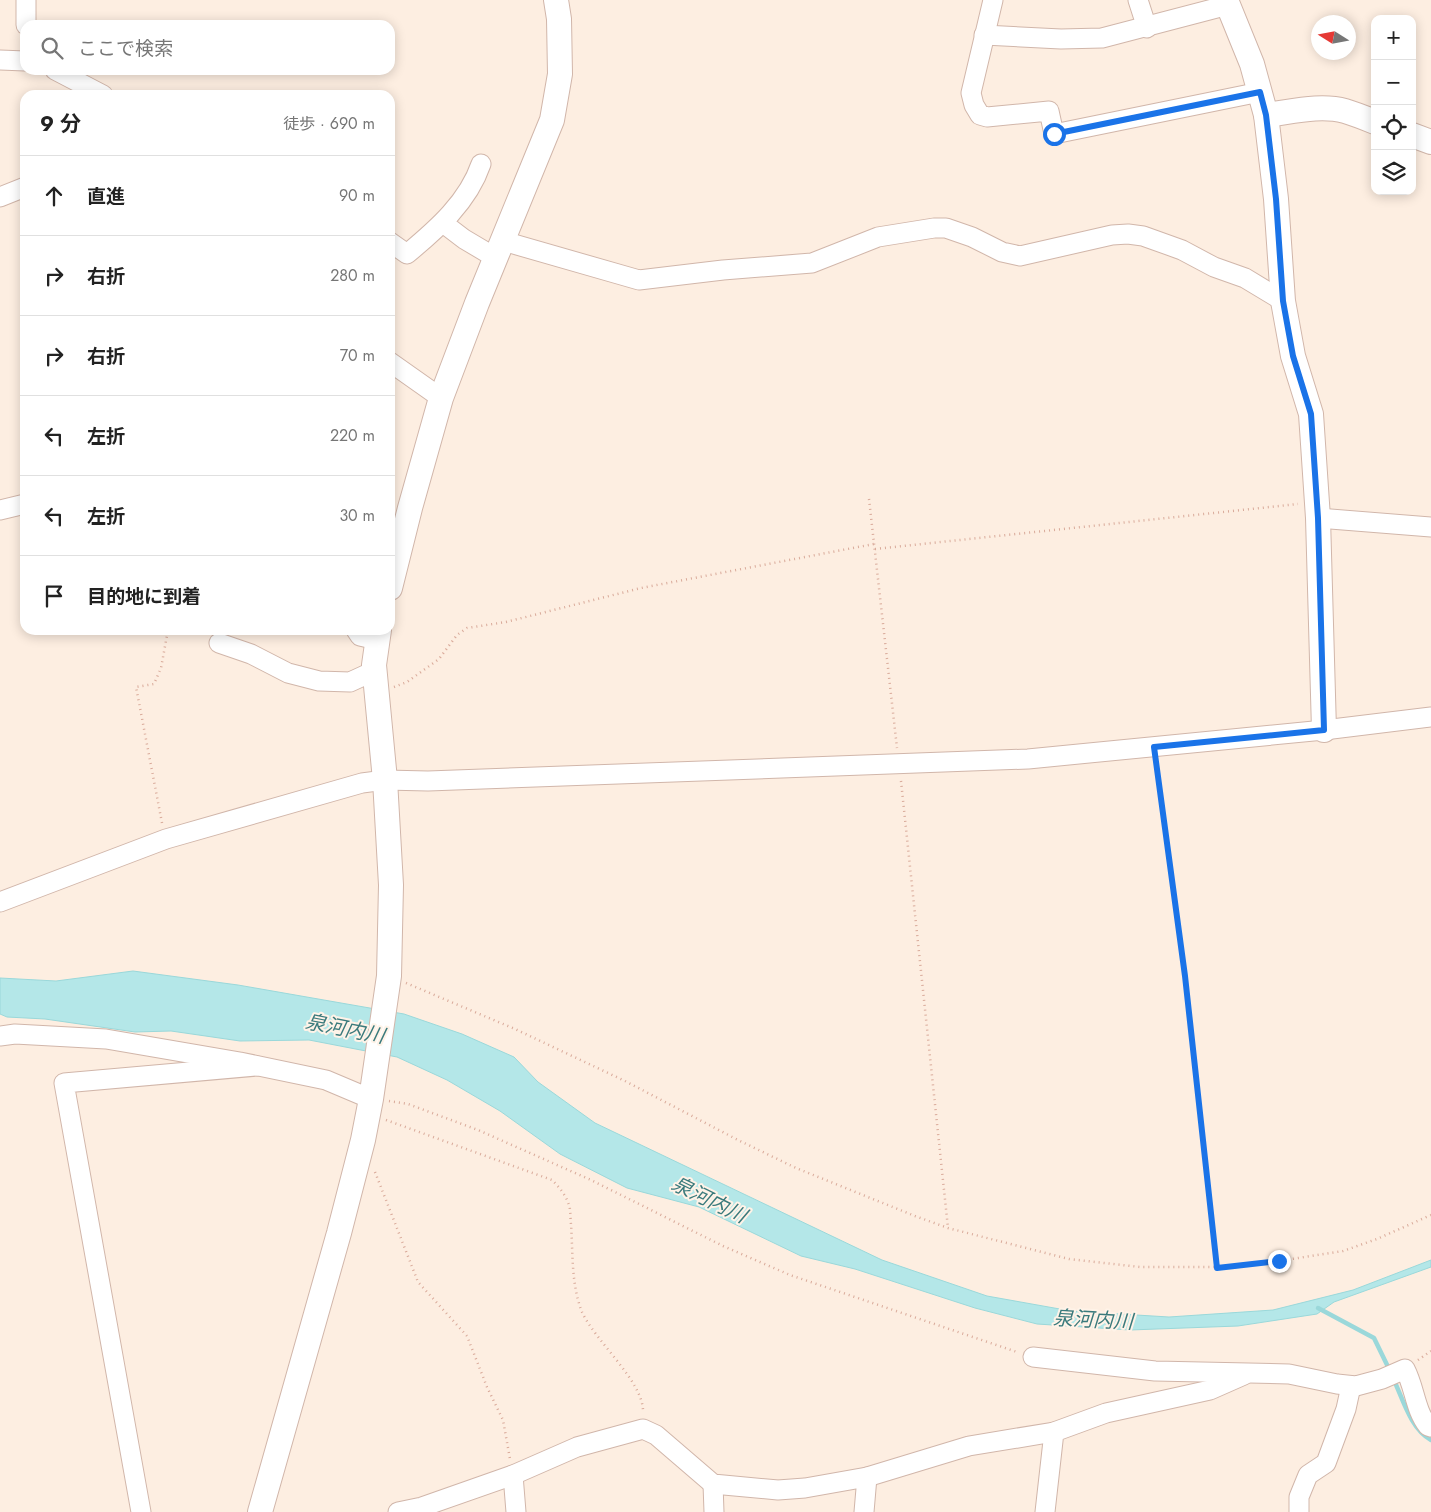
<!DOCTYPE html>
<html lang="ja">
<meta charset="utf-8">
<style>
:root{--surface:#fff;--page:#f6f6f6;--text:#222;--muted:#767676;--line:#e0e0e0}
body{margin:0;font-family:Jost,"Noto Sans JP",sans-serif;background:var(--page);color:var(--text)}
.controls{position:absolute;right:15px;top:15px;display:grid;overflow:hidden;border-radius:10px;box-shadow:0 2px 12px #0003}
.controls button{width:45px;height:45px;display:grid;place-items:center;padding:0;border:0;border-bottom:1px solid var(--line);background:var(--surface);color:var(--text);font:25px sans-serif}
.compass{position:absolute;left:1311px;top:15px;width:45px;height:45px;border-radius:50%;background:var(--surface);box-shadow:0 2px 12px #0003;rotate:281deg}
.stop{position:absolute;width:15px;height:15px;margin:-11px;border:4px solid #1a73e8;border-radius:50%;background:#fff}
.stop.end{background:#1a73e8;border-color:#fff;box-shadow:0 1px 5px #0008}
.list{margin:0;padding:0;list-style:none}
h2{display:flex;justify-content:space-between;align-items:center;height:65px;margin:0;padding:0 20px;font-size:21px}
h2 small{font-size:16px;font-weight:400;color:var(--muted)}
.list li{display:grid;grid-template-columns:32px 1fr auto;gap:15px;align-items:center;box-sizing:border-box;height:80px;padding:0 20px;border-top:1px solid var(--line)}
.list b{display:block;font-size:19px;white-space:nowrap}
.list em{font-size:16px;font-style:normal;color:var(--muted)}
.icon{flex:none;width:28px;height:28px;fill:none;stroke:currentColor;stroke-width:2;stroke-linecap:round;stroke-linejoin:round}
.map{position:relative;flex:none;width:1431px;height:1512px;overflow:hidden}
.search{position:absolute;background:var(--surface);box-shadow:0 2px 12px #0003;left:20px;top:20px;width:375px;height:55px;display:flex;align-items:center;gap:12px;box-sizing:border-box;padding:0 18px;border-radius:15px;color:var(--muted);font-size:19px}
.panel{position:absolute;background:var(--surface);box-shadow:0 2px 12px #0003;left:20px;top:90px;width:375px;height:545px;border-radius:15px}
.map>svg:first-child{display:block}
.water{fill:#b4e7e8;stroke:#9ad8da}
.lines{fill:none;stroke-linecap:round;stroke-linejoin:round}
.stream{stroke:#9ad8da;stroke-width:4.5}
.minor-casing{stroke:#d1b6aa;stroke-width:21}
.tertiary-casing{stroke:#d1b6aa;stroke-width:26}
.path{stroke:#d9aa9a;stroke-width:2.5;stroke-dasharray:1 4;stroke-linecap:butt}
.minor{stroke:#fff;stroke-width:19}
.tertiary{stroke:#fff;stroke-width:24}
.route{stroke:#1a73e8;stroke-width:6}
.labels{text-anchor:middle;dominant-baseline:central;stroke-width:4;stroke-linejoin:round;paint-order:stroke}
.water-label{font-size:20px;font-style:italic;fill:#3a7a7c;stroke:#fff3e8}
</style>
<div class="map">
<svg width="1431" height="1512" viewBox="0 0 1431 1512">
<rect width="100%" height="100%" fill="#fdeee1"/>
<path class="water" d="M133,971L238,985L404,1014L462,1034L514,1057L538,1082L595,1123L882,1260L987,1296L1071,1311L1169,1317L1273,1310L1353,1290L1431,1260V1267L1334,1302L1317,1314L1238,1326L1130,1330L1037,1324L975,1308L855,1269L801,1256L699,1207L627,1188L560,1154L500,1111L447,1080L397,1057L309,1040L240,1041L171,1031L135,1032L45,1019L7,1017L0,1014V978L56,981Z"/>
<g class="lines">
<g class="stream">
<path d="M1318,1308L1374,1338L1390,1371"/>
<path d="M1393,1378C1403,1399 1410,1428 1431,1440"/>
</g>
<g class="minor-casing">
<g id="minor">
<path d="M993,0L971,93L974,105L980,115L987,117L1049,111L1054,134L1260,92"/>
<path d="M1138,0L1147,28"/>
<path d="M26,25V0"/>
<path d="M984,35L1061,39L1102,38L1228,5"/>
<path d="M0,60L25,61"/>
<path d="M55,70L103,95"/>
<path d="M0,197L25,187"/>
<path d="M443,223L464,239L496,258"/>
<path d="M503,241L639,280L723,270L812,263L878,237L934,228H946L972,237L1002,252L1020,256L1112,235L1128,234L1143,236L1182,250L1214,267L1245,278L1283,301"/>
<path d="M390,242L407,254C437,229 468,202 481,164"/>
<path d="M390,362L441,398"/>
<path d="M0,510L25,504"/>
<path d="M1318,518L1431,527"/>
<path d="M356,630L360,636L377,640"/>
<path d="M219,643L251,654L288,673L319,681L350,682L374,671"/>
<path d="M0,902L166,839L362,783L385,780L428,781L1028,759L1324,730L1431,717"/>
<path d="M0,1036L15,1034L106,1039L240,1062L326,1080L371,1099"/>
<path d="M1033,1357L1155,1371L1289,1374L1337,1384L1356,1386L1382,1379L1405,1369C1415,1388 1415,1410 1428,1426L1431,1427"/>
<path d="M513,1475L516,1512"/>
<path d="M867,1477L969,1446L1054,1432"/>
<path d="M713,1484L714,1512"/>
<path d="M141,1512L64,1083L257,1066"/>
<path d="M398,1512L422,1507L513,1475L577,1447L643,1429L656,1435L713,1484L778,1490L805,1488L867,1477L864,1512"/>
<path d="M1045,1512L1054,1432L1106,1413L1210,1390L1244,1375"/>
<path d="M1299,1512V1497L1308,1475L1326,1463L1346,1409L1351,1386"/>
</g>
</g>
<g class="tertiary-casing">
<g id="tertiary">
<path d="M1226,0L1252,64L1266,115L1276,199L1283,301L1293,356L1311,414L1318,518L1324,730"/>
<path d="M1266,115C1291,112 1320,104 1345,111C1355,114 1365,118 1375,122"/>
<path d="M1412,135L1431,142"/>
<path d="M390,588L410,508L441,398L477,303L552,120L560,74L559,19L556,0"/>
<path d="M260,1512L339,1233L363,1140L371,1099L389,976L391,885L385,780L374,665L379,630"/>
</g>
</g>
<g class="path">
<path d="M869,499L897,748"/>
<path d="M875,549L1298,504"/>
<path d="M394,687L407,682L439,659L457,635L467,628L506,622L641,588L874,544"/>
<path d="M1156,763L1185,976L1217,1267"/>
<path d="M901,781L948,1228"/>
<path d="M162,823L136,687L154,684L161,668L168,630"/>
<path d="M406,983L515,1029L625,1081L738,1140L796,1168L915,1216L948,1228L1069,1259L1140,1267H1217L1279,1261L1343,1251L1377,1239L1431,1215"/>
<path d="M389,1101L408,1104L478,1130L591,1180L723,1246L790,1275L1017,1352"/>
<path d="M386,1120L552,1180C559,1187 566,1195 569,1205C571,1211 570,1218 571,1224C573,1253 571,1284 582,1312C595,1341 644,1382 643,1412"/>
<path d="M375,1172L418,1282L467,1336L487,1387L503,1420L510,1459"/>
<path d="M1418,1360L1431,1351"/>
</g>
<use href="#minor" class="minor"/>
<use href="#tertiary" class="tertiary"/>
</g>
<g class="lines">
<path class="route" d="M1054,134L1260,92L1266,115L1276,199L1283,301L1293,356L1311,414L1318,518L1324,730L1154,747L1185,976L1217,1268L1279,1261"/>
</g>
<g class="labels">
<g class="water-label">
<text transform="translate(345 1029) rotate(11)">泉河内川</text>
<text transform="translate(709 1200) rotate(26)">泉河内川</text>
<text transform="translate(1093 1320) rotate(3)">泉河内川</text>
</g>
</g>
</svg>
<div class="controls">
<button>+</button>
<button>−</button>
<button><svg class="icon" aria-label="locate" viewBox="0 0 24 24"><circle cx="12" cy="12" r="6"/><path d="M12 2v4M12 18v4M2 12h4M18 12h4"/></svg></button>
<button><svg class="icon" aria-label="layers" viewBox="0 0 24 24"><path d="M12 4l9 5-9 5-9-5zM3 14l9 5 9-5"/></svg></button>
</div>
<svg class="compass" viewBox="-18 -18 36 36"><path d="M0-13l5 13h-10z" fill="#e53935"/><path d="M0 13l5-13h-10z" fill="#767676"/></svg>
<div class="stop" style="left:1054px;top:134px"></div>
<div class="stop end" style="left:1279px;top:1261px"></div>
<div class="search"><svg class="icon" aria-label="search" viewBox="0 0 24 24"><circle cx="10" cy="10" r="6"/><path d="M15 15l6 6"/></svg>ここで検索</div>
<section class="panel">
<h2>9 分<small>徒歩 · 690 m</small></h2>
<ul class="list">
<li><svg class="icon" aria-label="ahead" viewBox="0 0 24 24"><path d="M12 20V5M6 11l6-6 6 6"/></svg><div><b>直進</b></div><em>90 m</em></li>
<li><svg class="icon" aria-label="right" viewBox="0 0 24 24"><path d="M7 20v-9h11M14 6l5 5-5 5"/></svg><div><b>右折</b></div><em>280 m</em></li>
<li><svg class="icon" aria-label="right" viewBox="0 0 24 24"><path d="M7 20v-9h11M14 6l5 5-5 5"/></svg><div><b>右折</b></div><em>70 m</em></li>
<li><svg class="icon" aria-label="left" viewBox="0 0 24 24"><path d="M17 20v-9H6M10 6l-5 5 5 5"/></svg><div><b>左折</b></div><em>220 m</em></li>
<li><svg class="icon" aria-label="left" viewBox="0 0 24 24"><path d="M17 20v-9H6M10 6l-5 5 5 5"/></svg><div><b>左折</b></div><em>30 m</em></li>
<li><svg class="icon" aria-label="arrive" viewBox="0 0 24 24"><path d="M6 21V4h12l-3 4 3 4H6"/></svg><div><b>目的地に到着</b></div></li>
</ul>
</section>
</div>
